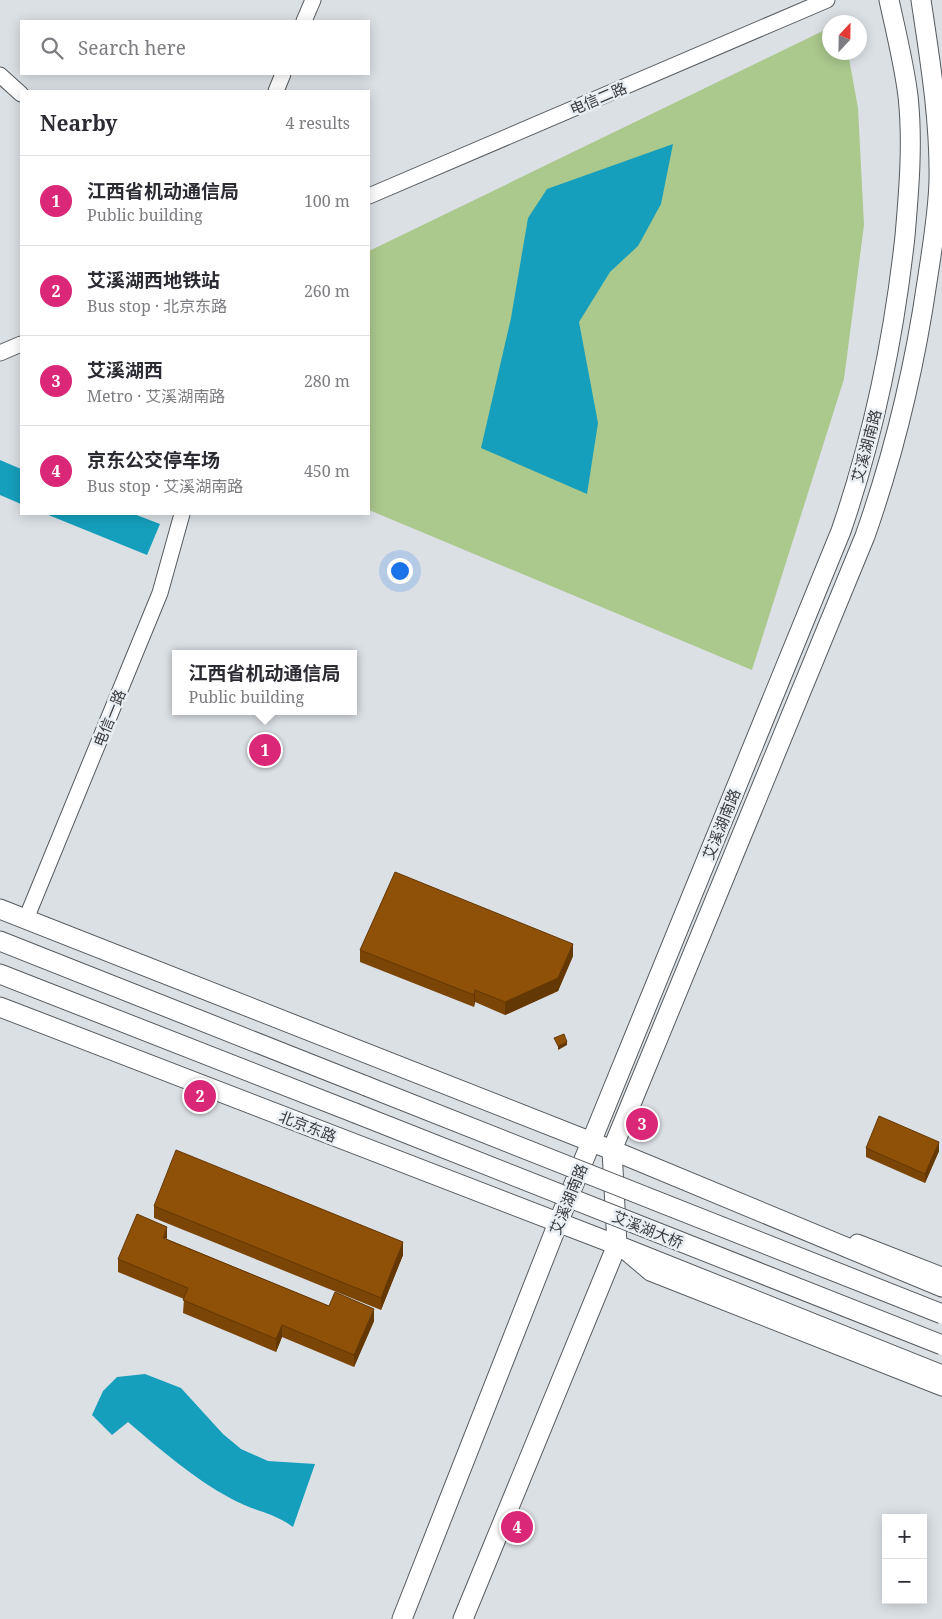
<!DOCTYPE html>
<meta charset="utf-8">
<style>
:root{--surface:#fff;--page:#f2f2f3;--text:#2b2b33;--muted:#7c7c81;--line:#e1e1e2;--accent:#db2777}
body{margin:0;font-family:"Noto Serif","Noto Sans SC",serif;background:var(--page);color:var(--text)}
.controls{position:absolute;right:15px;bottom:15px;display:grid;overflow:hidden;border-radius:0px;box-shadow:0 2px 12px #0003}
.controls button{width:45px;height:45px;display:grid;place-items:center;padding:0;border:0;border-bottom:1px solid var(--line);background:var(--surface);color:var(--text);font:25px sans-serif}
.compass{position:absolute;left:822px;top:15px;width:45px;height:45px;border-radius:50%;background:var(--surface);box-shadow:0 2px 12px #0003;rotate:22deg}
.you{position:absolute;left:399px;top:570px;width:18px;height:18px;margin:-12px;border:4px solid #fff;border-radius:50%;background:#1a73e8;box-shadow:0 0 0 8px #1a73e833}
.badge{display:grid;place-items:center;width:32px;height:32px;border-radius:50%;background:var(--accent);color:#fff;font-size:16px;font-weight:700}
.pin{position:absolute;translate:-50% -50%;border:2px solid #fff;box-shadow:0 1px 5px #0006}
.popup{position:absolute;left:172px;top:650px;width:185px;height:65px;box-sizing:border-box;display:grid;place-content:center;border-radius:0px;background:var(--surface);filter:drop-shadow(0 1px 4px #0005);font-size:16px;white-space:nowrap;color:var(--muted)}
.popup b{font-size:19px;color:var(--text)}
.popup::after{content:'';position:absolute;left:50%;top:100%;margin-left:-10px;border:10px solid transparent;border-top-color:var(--surface)}
.list{margin:0;padding:0;list-style:none}
h2{display:flex;justify-content:space-between;align-items:center;height:65px;margin:0;padding:0 20px;font-size:21px}
h2 small{font-size:16px;font-weight:400;color:var(--muted)}
.list li{display:grid;grid-template-columns:32px 1fr auto;gap:15px;align-items:center;box-sizing:border-box;height:90px;padding:0 20px;border-top:1px solid var(--line)}
.list b{display:block;font-size:19px;white-space:nowrap}
.list p{margin:0;font-size:16px;white-space:nowrap;color:var(--muted)}
.list em{font-size:16px;font-style:normal;color:var(--muted)}
.icon{flex:none;width:28px;height:28px;fill:none;stroke:currentColor;stroke-width:2;stroke-linecap:round;stroke-linejoin:round}
.map{position:relative;flex:none;width:942px;height:1619px;overflow:hidden}
.search{position:absolute;background:var(--surface);box-shadow:0 2px 12px #0003;left:20px;top:20px;width:350px;height:55px;display:flex;align-items:center;gap:12px;box-sizing:border-box;padding:0 18px;border-radius:0px;color:var(--muted);font-size:19px}
.panel{position:absolute;background:var(--surface);box-shadow:0 2px 12px #0003;left:20px;top:90px;width:350px;height:425px;border-radius:0px}
.map>svg:first-child{display:block}
.green{fill:#abc88d}
.water{fill:#159fbc}
.lines{fill:none;stroke-linecap:round;stroke-linejoin:round}
.minor-casing{stroke:#565b5f;stroke-width:17}
.major-casing{stroke:#565b5f;stroke-width:21}
.minor{stroke:#fff;stroke-width:15}
.major{stroke:#fff;stroke-width:19}
.major-bridge-casing{stroke:#565b5f;stroke-width:21;stroke-linecap:butt}
.major-bridge{stroke:#fff;stroke-width:19}
.wall{fill:#7b4506}
.shaded-wall{fill:#643805}
.building{fill:#8f5007;stroke:#643805}
.labels{text-anchor:middle;dominant-baseline:central;stroke-width:5;stroke-linejoin:round;paint-order:stroke}
.street-label{font-size:15px;fill:#393b3d;stroke:#e8eef3}
</style>
<div class="map">
<svg width="942" height="1619" viewBox="0 0 942 1619">
<rect width="100%" height="100%" fill="#dbe0e5"/>
<path class="green" d="M829,28L830,52L848,53L858,108L864,225L844,379L752,670L369,510V251Z"/>
<g class="water">
<path d="M673,144L661,204L638,246L610,272L579,322L598,423L587,494L481,448L511,318L528,218L547,189Z"/>
<path d="M0,460L21,469V504L0,495Z"/>
<path d="M46,514H134L160,524L147,555Z"/>
<path d="M145,1374L181,1388L223,1434L241,1449L268,1461L315,1464L293,1527C271,1511 252,1511 230,1498C193,1478 161,1450 128,1422L112,1435L92,1415L103,1391L117,1377Z"/>
</g>
<g class="lines">
<g class="minor-casing">
<g id="minor">
<path d="M304,21L313,0"/>
<path d="M0,75L21,94"/>
<path d="M276,91L283,74"/>
<path d="M369,196L827,0"/>
<path d="M0,353L21,344"/>
<path d="M26,919L160,593L182,514"/>
<path d="M857,1242L942,1275"/>
<path d="M624,1251L650,1273L942,1388"/>
</g>
</g>
<g class="major-casing">
<g id="major">
<path d="M0,909L612,1150L942,1287"/>
<path d="M0,941L366,1086"/>
<path d="M0,974L355,1113"/>
<path d="M0,1007L617,1245L942,1375"/>
<path d="M402,1619L558,1223L841,531C874,435 894,337 905,236C909,190 913,142 908,96C904,64 896,32 889,0"/>
<path d="M463,1619L617,1245L612,1150L865,536C895,451 914,371 927,282C932,249 938,215 939,181C940,120 930,60 921,0"/>
</g>
</g>
<use href="#minor" class="minor"/>
<use href="#major" class="major"/>
<g class="major-bridge-casing">
<g id="major-bridge">
<path d="M366,1086L942,1314"/>
<path d="M355,1113L942,1345"/>
</g>
</g>
<use href="#major-bridge" class="major-bridge"/>
</g>
<g class="wall">
<path d="M360,950L573,956L558,991L505,1015L475,1002L474,1007L360,962Z"/>
<path d="M866,1148L939,1151L925,1183L866,1157Z"/>
<path d="M154,1206L403,1255L381,1310L154,1218Z"/>
<path d="M167,1239L329,1306L374,1321L354,1367L282,1337L276,1352L183,1313L184,1299L118,1272V1259Z"/>
</g>
<g class="shaded-wall">
<path d="M573,944V956L558,991L505,1015V1002Z"/>
<path d="M475,990V1002L474,1007V995Z"/>
<path d="M567,1042V1045L558,1050V1046Z"/>
<path d="M939,1142V1151L925,1183V1174Z"/>
<path d="M167,1227V1239L163,1238Z"/>
<path d="M403,1242V1255L381,1310V1298Z"/>
<path d="M374,1309V1321L354,1367V1355Z"/>
<path d="M282,1325V1337L276,1352V1339Z"/>
</g>
<g class="building">
<path d="M395,872L573,944L558,978L505,1002L475,990L474,995L360,950Z"/>
<path d="M564,1034L567,1042L558,1046L554,1038Z"/>
<path d="M879,1116L939,1142L925,1174L866,1148Z"/>
<path d="M176,1150L403,1242L381,1298L154,1206Z"/>
<path d="M137,1214L167,1227L163,1238L329,1306L335,1292L374,1309L354,1355L282,1325L276,1339L183,1300L188,1288L118,1259Z"/>
</g>
<g class="labels">
<g class="street-label">
<text transform="translate(598 98) rotate(-23)">电信二路</text>
<text transform="translate(866 446) rotate(-75)">艾溪湖南路</text>
<text transform="translate(109 718) rotate(-68)">电信一路</text>
<text transform="translate(721 824) rotate(-68)">艾溪湖南路</text>
<text transform="translate(308 1126) rotate(21)">北京东路</text>
<text transform="translate(568 1199) rotate(-68)">艾溪湖南路</text>
<text transform="translate(648 1229) rotate(22)">艾溪湖大桥</text>
</g>
</g>
</svg>
<div class="controls">
<button>+</button>
<button>−</button>
</div>
<svg class="compass" viewBox="-18 -18 36 36"><path d="M0-13l5 13h-10z" fill="#e53935"/><path d="M0 13l5-13h-10z" fill="#7c7c81"/></svg>
<div class="you"></div>
<div class="pin badge" style="left:265px;top:750px">1</div>
<div class="popup"><b>江西省机动通信局</b>Public building</div>
<div class="pin badge" style="left:200px;top:1096px">2</div>
<div class="pin badge" style="left:642px;top:1124px">3</div>
<div class="pin badge" style="left:517px;top:1527px">4</div>
<div class="search"><svg class="icon" aria-label="search" viewBox="0 0 24 24"><circle cx="10" cy="10" r="6"/><path d="M15 15l6 6"/></svg>Search here</div>
<section class="panel">
<h2>Nearby<small>4 results</small></h2>
<ul class="list">
<li><span class="badge">1</span><div><b>江西省机动通信局</b><p>Public building</p></div><em>100 m</em></li>
<li><span class="badge">2</span><div><b>艾溪湖西地铁站</b><p>Bus stop · 北京东路</p></div><em>260 m</em></li>
<li><span class="badge">3</span><div><b>艾溪湖西</b><p>Metro · 艾溪湖南路</p></div><em>280 m</em></li>
<li><span class="badge">4</span><div><b>京东公交停车场</b><p>Bus stop · 艾溪湖南路</p></div><em>450 m</em></li>
</ul>
</section>
</div>
